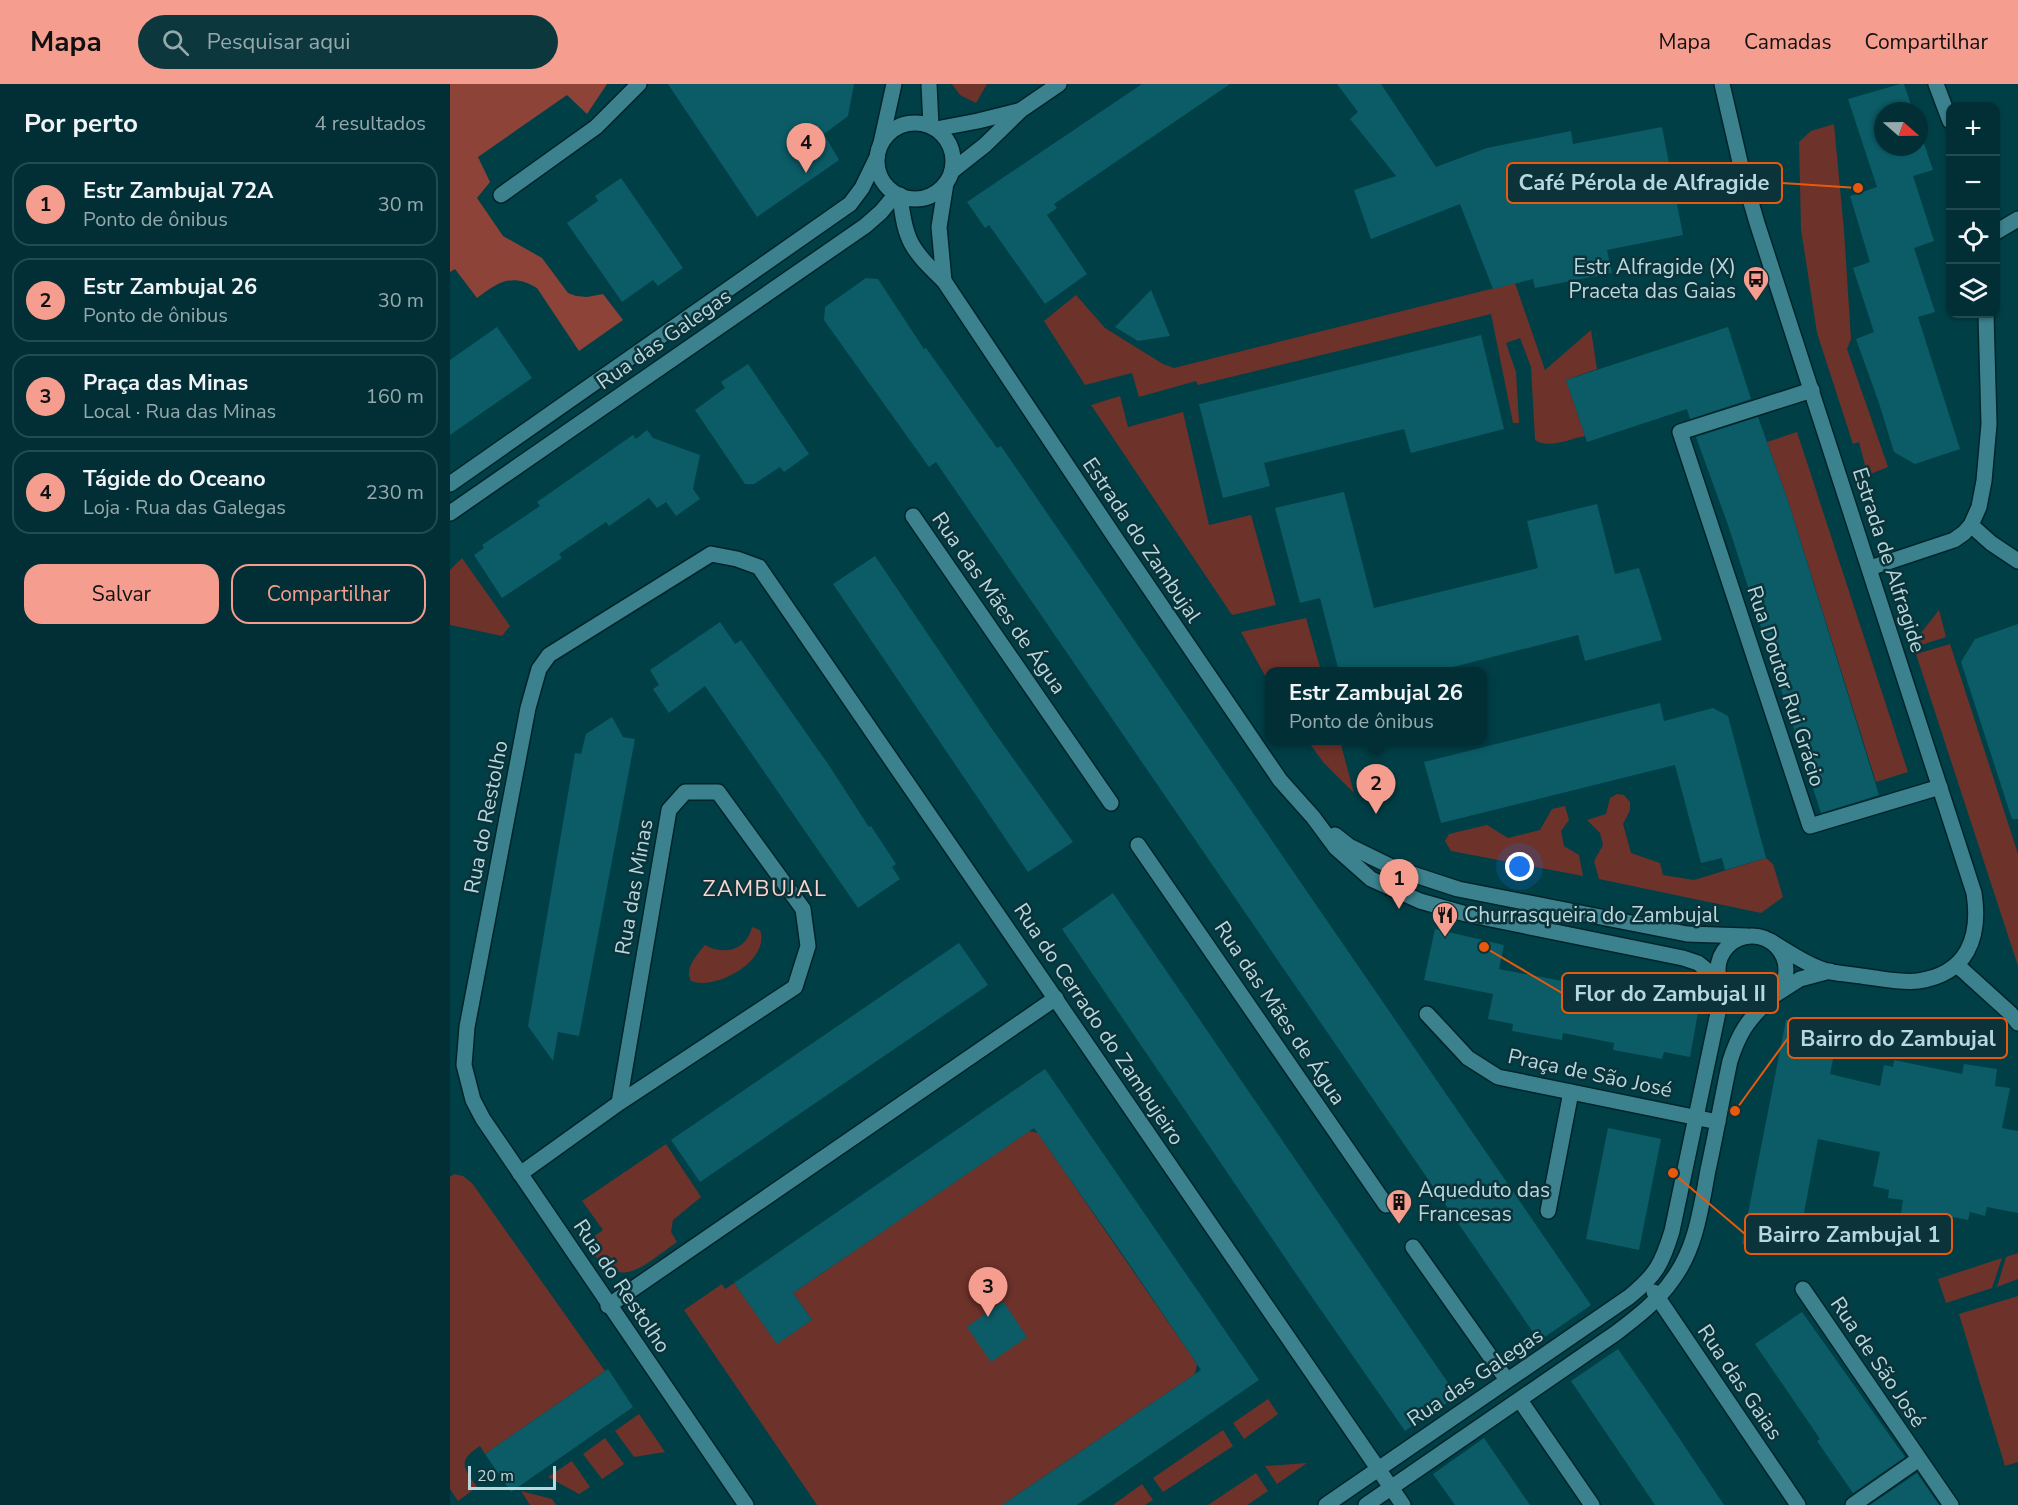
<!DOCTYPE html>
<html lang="pt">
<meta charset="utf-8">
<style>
:root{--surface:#012f35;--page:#0b373d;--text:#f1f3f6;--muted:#96a9ad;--line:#234a50;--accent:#f59d8f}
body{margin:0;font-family:"Nunito Sans",sans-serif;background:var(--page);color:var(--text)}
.controls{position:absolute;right:18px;top:18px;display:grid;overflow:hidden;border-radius:12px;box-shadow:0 2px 4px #0004}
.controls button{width:54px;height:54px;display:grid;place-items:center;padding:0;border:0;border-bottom:2px solid var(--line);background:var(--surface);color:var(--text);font:30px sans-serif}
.compass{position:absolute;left:1424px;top:18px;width:54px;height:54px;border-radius:50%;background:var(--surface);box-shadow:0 2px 4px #0004;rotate:110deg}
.scale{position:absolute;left:18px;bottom:15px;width:88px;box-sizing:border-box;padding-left:6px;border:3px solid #b7d8de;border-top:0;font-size:16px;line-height:21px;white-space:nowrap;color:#b7d8de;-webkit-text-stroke:4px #0c3339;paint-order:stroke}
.you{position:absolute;left:1070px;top:783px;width:21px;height:21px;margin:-15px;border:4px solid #fff;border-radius:50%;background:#1a73e8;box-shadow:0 0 0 9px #1a73e833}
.badge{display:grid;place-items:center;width:39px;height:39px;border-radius:50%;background:var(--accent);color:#111;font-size:20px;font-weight:700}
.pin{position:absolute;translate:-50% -50px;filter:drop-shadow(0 2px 3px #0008)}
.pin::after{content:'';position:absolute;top:32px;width:21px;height:18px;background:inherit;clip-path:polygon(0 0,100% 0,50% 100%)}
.popup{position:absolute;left:815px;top:583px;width:222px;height:78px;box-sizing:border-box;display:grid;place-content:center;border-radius:12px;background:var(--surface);filter:drop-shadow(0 2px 4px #0005);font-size:20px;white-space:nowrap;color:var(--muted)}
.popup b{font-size:22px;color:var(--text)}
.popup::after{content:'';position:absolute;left:50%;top:100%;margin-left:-12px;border:12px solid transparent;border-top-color:var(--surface)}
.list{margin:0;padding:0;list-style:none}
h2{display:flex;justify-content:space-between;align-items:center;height:78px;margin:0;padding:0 24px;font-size:26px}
h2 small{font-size:20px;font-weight:400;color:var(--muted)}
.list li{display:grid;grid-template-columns:39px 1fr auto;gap:18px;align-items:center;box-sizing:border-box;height:84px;margin:0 12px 12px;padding:0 12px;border:2px solid var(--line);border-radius:18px}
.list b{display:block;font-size:22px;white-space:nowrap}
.list p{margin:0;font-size:20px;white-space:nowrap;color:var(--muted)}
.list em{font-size:20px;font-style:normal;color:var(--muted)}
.actions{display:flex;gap:12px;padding:18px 24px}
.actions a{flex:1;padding:14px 0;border:2px solid var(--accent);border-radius:18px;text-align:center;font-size:21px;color:var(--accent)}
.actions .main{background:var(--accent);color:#111}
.icon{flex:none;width:33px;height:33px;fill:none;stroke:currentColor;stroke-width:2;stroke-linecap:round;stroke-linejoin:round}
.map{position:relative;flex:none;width:1568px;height:1421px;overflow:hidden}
header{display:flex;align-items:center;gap:36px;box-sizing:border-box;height:84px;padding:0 30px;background:var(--accent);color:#111}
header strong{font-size:28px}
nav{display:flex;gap:33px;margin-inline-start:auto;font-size:21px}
.search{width:420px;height:54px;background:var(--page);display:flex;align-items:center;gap:15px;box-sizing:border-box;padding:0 21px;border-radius:33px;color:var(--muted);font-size:22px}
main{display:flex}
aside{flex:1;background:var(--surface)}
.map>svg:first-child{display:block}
.green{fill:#6d322a}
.forest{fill:#8e4339}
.building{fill:#0b5c67}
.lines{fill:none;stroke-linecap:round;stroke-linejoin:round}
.minor-casing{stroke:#002429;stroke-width:18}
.minor{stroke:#3c828e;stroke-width:15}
.labels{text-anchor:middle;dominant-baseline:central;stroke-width:5;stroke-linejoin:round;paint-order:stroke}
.poi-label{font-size:21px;fill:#b7d8de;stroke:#0c3339;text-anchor:start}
.street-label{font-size:21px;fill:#b7d8de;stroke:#0c3339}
.neighbourhood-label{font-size:22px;letter-spacing:1.5px;fill:#f7d5cf;stroke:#0c3339}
.leader{fill:none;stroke:#e8590c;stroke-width:2}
.callout-dot{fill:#e8590c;stroke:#0c3339;stroke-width:2}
.callout{fill:#0c3339;stroke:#e8590c;stroke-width:2}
.callout-label{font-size:22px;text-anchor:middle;font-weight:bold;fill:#b7d8de}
</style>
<header>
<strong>Mapa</strong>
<div class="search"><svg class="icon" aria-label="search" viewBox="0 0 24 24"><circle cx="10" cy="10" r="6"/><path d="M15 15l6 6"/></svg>Pesquisar aqui</div>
<nav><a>Mapa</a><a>Camadas</a><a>Compartilhar</a></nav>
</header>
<main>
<aside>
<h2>Por perto<small>4 resultados</small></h2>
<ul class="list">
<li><span class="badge">1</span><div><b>Estr Zambujal 72A</b><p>Ponto de ônibus</p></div><em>30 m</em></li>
<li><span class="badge">2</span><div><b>Estr Zambujal 26</b><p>Ponto de ônibus</p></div><em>30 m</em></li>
<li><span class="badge">3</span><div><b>Praça das Minas</b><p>Local · Rua das Minas</p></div><em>160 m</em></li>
<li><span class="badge">4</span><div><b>Tágide do Oceano</b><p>Loja · Rua das Galegas</p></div><em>230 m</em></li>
</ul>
<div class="actions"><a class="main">Salvar</a><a>Compartilhar</a></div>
</aside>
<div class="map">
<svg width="1568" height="1421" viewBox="0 0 1568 1421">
<rect width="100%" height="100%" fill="#013f47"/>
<g class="green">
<path d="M502,0H537L526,19L510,11Z"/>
<path d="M1384,40L1394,147L1401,255L1397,265L1438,383L1420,390L1408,384L1415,381L1409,358L1403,360L1367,249L1351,145L1349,58L1361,47Z"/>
<path d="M1065,199L1095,286L1141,246L1147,285L1116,296L1135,352C1120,355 1098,365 1085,356L1081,283L1070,254L1056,259L1066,288L1069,339H1063L1041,230L748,301L746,297L689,313L682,289L635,301L594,237L626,211L655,244L713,280L724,284Z"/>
<path d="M670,312L678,343L733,328L759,441L801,431L826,521L782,531L641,321Z"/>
<path d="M1347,348L1458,688L1426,698L1339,420L1317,358Z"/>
<path d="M12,474L60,542L52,552L0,541V486Z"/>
<path d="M1489,526L1496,553L1465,563L1463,559Z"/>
<path d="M856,534L871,587L820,588L819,599L791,548Z"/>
<path d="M1500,560L1568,770V882L1466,570Z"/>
<path d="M858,657H890L904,709L873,678Z"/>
<path d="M1167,710L1174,711L1180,718V726L1173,740L1181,769L1210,779L1213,791L1244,796L1316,774L1323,780L1333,813L1311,829L1149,795L1144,777L1153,761L1150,749L1137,736L1156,730L1160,714Z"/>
<path d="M1115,722L1119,736L1111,747L1114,762L1129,771L1133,792L1001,767L995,757L999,750L1037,741L1058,754L1090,746L1102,725Z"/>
<path d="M302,843L310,846C321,876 266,907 241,897C234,884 247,871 255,861C274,872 297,866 302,843Z"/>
<path d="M579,1047L588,1049L747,1280L745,1290L552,1421H367L234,1226L272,1200L275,1205L284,1199L327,1259L362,1236L343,1209Z"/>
<path d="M216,1060L251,1113L223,1136L221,1148L227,1158C187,1186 170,1209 135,1159L153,1146L132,1117Z"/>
<path d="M4,1090L13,1092L22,1099L155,1287L35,1370L30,1362C7,1377 13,1383 27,1403L8,1417L0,1405V1093Z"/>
<path d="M1568,1169V1195L1547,1203L1556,1173Z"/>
<path d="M1552,1174L1542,1204L1496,1219L1488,1195Z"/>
<path d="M1568,1212V1378L1555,1382L1509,1230Z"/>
<path d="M818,1315L828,1330L794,1355L783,1339Z"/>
<path d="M189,1330L215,1368L184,1373L165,1347Z"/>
<path d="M773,1346L783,1362L713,1408L703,1394Z"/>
<path d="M155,1354L174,1380L152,1395L133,1370Z"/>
<path d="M122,1377L140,1403L129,1410L98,1393Z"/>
<path d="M857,1379L827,1400L815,1382Z"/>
<path d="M806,1389L818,1407L797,1421H758Z"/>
<path d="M692,1400L703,1416L695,1421H663Z"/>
<path d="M71,1407L102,1415L106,1421H80Z"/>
</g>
<path class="forest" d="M0,0H157L137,30L117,11L28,73L40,98L27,114L53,152L92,174L118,209L126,212L137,213L153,210L173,236L129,267L87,204C61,188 48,199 27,214L5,185L0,188Z"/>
<g class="building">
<path d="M218,0H404L398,32L374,50L389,76L307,133Z"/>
<path d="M692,0H780L604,120L607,124L597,131L637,190L595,220L539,141L535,144L517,118Z"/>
<path d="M887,0H931L986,83L1037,64L1121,47L1123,60L1212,43L1233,151L1157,166L1162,189L1085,204L1083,195L1043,205L1010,120L921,155L904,106L946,92L900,35L908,28Z"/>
<path d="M1450,0H1454L1463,27H1433V63H1469V45L1483,86L1463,92L1484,157L1464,164L1485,228L1468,233L1510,365L1465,380L1444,368L1429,319L1406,255L1424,248L1403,184L1420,178L1400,112L1427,103L1398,15Z"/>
<path d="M171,94L233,184L208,202L203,196L172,218L117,139L148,117L145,112Z"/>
<path d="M416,194L428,195L474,265L476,264L547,364L551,362L1141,1221L1089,1257L486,378L479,383L374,236L375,223Z"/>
<path d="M701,206L720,252L688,257L665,243Z"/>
<path d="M47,243L82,294L0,351V276Z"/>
<path d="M1278,243L1301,315L1240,335L1237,325L1137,358L1116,296Z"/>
<path d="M1031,251L1054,345L961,369L954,345L814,379L820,402L773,414L749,320Z"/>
<path d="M298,280L359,370L334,388L330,383L304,400H295L245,326L275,304L271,298Z"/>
<path d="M1308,333L1339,420L1429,711L1371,729L1278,441L1246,353Z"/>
<path d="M197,346L203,354L250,371L243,405L250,415L226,432L216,418L207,424L199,414L159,442L156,438L109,470L112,474L52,514L24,471L34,464L32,461L90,422L87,418L183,351L186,355Z"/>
<path d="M894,408L924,524L1088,484L1077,437L1147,420L1165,490L1189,484L1212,556L1135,577L1128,551L984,588H889L870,514L850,519L825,424Z"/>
<path d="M425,472L542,645L623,758L578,788L383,500Z"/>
<path d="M270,538L285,560L291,556L378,680L419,743L421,742L446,780L442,783L450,795L408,824L255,602L219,629L203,605L209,601L200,586Z"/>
<path d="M1568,540V735H1562L1511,578L1525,555Z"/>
<path d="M1210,619L1214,637L1263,624L1278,632L1316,774L1275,786L1272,774L1251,779L1225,681L991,739L974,678Z"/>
<path d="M162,633L173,653L185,655L129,952L108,948L103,977L78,942L90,873L125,669L131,670L136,650Z"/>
<path d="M663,809L1007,1312L955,1347L857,1206L612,845Z"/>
<path d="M985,845L1054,861L1049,885L1249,923L1240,973L1214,968L1212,975L1163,966L1164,959L1113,949L1112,956L1062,947L1063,940L1038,935L1043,910L974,896Z"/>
<path d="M509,859L538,901L250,1098L221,1056Z"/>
<path d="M1336,936L1389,946L1380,990L1430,1002L1434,981L1443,983L1444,976L1512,990L1514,980L1547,985L1545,1002L1560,1004L1552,1044L1568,1047V1129L1537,1123L1535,1132L1520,1128L1518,1136L1503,1133L1501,1143L1484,1140L1482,1150L1449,1143L1453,1116L1438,1114L1439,1106L1423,1102L1430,1068L1368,1055L1346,1171L1292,1160Z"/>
<path d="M595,985L809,1296L627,1421H552L751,1286L669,1165L584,1044L343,1209L362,1236L327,1260L284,1199Z"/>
<path d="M1158,1044L1211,1055L1189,1166L1136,1155Z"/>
<path d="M553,1217L577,1253L541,1278L517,1243Z"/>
<path d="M1352,1228L1455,1373L1403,1409L1367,1357L1370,1355L1305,1260Z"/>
<path d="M1168,1265L1217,1336L1274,1421H1205L1121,1297Z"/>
<path d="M158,1285L183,1323L61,1408L35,1370Z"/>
<path d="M1034,1354L1080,1421H1005L983,1390Z"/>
<path d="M1467,1389L1489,1421H1420Z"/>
</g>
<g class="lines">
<g class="minor-casing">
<g id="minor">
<path d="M479,0L481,42"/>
<path d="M1272,0L1293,91L1307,139L1524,809C1531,854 1517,890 1468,897C1452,899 1434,895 1418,893C1406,891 1393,890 1381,888C1360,883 1339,868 1320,857"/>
<path d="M1486,0L1500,37"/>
<circle cx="465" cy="77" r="38"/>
<path d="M486,45L528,37L568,27"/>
<path d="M431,59L444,0"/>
<path d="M502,87L535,61L571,26L609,0"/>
<path d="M51,111L146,43L189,0"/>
<path d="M450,111C455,158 461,165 494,197L666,455L830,696L863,733L886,764L921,795L970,817L1016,830L1233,874L1248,879L1268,895"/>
<path d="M1546,148L1568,135"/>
<path d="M494,197L489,143L496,99"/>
<path d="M1362,306L1230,348L1360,742L1490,703"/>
<path d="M0,400L400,120L412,104L427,73"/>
<path d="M0,429L415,142L431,128L446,110"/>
<path d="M463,432L661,719"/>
<path d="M1521,441L1541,459L1568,477"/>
<path d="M1420,484L1504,456L1514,449L1521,441L1529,423L1534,397L1539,340L1536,230"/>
<path d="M885,751L899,762L944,784L1008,805L1237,850L1297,852"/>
<path d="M688,761L936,1121"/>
<circle cx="1302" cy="886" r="34"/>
<path d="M1507,881L1560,929L1568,939"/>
<path d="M1328,909L1350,895L1380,887"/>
<path d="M977,930L1018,974L1048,993L1268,1038"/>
<path d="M70,1090L169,1019L345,903L358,862L353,825L268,708H235L219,726L169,1019"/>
<path d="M1098,1127L1121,1008"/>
<path d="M963,1163L1052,1289"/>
<path d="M1353,1205L1501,1421"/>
<path d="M1204,1208L1348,1421"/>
<path d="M158,1222L606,914"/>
<path d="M1074,1322L1142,1421"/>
<path d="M296,1421L33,1035L23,1016L14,981L17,943L78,624L89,585L99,571L261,470L287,475L309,483L953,1421"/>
<path d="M876,1421L1179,1213C1206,1191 1212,1180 1222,1147L1273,905"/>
<path d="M916,1421L1166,1249C1187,1233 1208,1217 1223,1195C1246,1164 1251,1124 1258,1086C1266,1050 1272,1014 1280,977C1289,949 1297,937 1318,917"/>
<path d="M1403,1421L1469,1375"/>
</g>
</g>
<use href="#minor" class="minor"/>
</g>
<defs>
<g id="bus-pin" transform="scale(1.35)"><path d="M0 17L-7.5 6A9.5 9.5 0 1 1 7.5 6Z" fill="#f59d8f" stroke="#0c3339"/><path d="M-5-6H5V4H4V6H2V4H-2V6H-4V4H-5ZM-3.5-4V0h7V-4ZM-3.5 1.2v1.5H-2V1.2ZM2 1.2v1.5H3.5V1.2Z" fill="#111"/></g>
<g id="restaurant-pin" transform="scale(1.35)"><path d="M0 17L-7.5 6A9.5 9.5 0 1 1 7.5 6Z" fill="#f59d8f" stroke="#0c3339"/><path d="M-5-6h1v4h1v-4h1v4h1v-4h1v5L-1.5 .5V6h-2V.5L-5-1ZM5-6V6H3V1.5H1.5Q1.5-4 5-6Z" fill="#111"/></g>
<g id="building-pin" transform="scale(1.35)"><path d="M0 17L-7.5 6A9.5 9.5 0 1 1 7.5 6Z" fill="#f59d8f" stroke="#0c3339"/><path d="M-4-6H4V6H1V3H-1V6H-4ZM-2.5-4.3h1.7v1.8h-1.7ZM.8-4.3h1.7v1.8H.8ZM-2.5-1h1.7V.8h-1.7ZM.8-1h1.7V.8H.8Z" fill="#111"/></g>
</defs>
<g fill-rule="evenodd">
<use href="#bus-pin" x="1306" y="195"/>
<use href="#restaurant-pin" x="995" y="831"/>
<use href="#building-pin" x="949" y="1118"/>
</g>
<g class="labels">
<g class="poi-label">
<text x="1286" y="183" text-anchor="end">Estr Alfragide (X)<tspan x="1286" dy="24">Praceta das Gaias</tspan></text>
<text x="1014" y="831">Churrasqueira do Zambujal</text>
<text x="968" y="1106">Aqueduto das<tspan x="968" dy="24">Francesas</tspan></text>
</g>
<g class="street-label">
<text transform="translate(214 255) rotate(-35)">Rua das Galegas</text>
<text transform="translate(692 456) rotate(56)">Estrada do Zambujal</text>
<text transform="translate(1439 476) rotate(72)">Estrada de Alfragide</text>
<text transform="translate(549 519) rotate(55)">Rua das Mães de Água</text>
<text transform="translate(1336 602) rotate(72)">Rua Doutor Rui Grácio</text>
<text transform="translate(36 733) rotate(-79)">Rua do Restolho</text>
<text transform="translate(184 803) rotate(-80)">Rua das Minas</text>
<text transform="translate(830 929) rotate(56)">Rua das Mães de Água</text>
<text transform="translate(649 940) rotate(56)">Rua do Cerrado do Zambujeiro</text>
<text transform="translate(1140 989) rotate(12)">Praça de São José</text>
<text transform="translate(172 1202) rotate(56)">Rua do Restolho</text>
<text transform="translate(1428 1278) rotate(56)">Rua de São José</text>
<text transform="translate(1025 1293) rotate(-34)">Rua das Galegas</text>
<text transform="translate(1290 1298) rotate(56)">Rua das Gaias</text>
</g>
<g class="neighbourhood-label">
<text x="315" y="805">ZAMBUJAL</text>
</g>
</g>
<path class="leader" d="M1408 104L1332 99M1034 863L1112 909M1285 1027L1338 954M1223 1089L1295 1150"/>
<g class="callout-dot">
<circle cx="1408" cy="104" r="6"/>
<circle cx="1034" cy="863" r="6"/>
<circle cx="1285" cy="1027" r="6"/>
<circle cx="1223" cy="1089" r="6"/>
</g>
<g class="callout">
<rect x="1057" y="79" width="275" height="40" rx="6"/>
<rect x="1112" y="889" width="216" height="40" rx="6"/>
<rect x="1338" y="934" width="219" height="40" rx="6"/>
<rect x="1295" y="1130" width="207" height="40" rx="6"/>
</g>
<g class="callout-label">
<text x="1194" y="106">Café Pérola de Alfragide</text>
<text x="1220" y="917">Flor do Zambujal II</text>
<text x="1448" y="962">Bairro do Zambujal</text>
<text x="1399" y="1158">Bairro Zambujal 1</text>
</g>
</svg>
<div class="controls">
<button>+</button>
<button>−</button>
<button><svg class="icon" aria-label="locate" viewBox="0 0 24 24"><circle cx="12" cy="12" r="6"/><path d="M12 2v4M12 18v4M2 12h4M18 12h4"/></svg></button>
<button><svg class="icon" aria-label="layers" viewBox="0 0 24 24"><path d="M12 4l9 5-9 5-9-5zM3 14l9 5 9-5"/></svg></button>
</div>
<svg class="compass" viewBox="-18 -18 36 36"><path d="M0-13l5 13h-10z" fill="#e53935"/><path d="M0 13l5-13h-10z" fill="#96a9ad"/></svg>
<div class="scale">20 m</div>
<div class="you"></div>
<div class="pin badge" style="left:949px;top:825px">1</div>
<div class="pin badge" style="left:926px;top:730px">2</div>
<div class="popup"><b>Estr Zambujal 26</b>Ponto de ônibus</div>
<div class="pin badge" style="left:538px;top:1233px">3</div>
<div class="pin badge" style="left:356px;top:89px">4</div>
</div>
</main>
